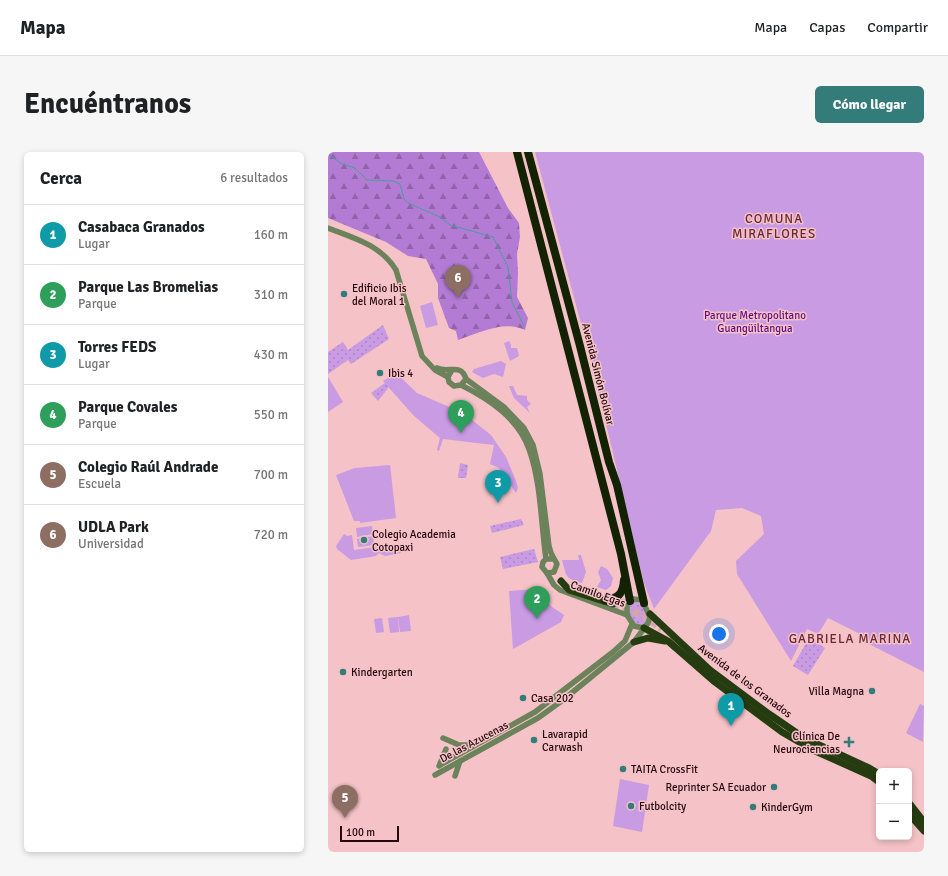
<!DOCTYPE html>
<html lang="es">
<meta charset="utf-8">
<style>
:root{--surface:#fff;--page:#f6f6f6;--text:#202124;--muted:#757577;--line:#e0e0e0;--accent:#347c7a}
body{margin:0;font-family:Signika,sans-serif;background:var(--page);color:var(--text)}
.controls{position:absolute;right:12px;bottom:12px;display:grid;overflow:hidden;border-radius:6px;box-shadow:0 2px 6px #0003}
.controls button{width:36px;height:36px;display:grid;place-items:center;padding:0;border:0;border-bottom:1px solid var(--line);background:var(--surface);color:var(--text);font:20px sans-serif}
.scale{position:absolute;left:12px;bottom:10px;width:59px;box-sizing:border-box;padding-left:4px;border:2px solid #24080d;border-top:0;font-size:11px;line-height:14px;white-space:nowrap;color:#24080d;-webkit-text-stroke:3px #f4c2c7;paint-order:stroke}
.you{position:absolute;left:391px;top:482px;width:14px;height:14px;margin:-10px;border:3px solid #fff;border-radius:50%;background:#1a73e8;box-shadow:0 0 0 6px #1a73e833}
.badge{display:grid;place-items:center;width:26px;height:26px;border-radius:50%;background:var(--accent);color:#fff;font-size:13px;font-weight:700}
.pin{position:absolute;translate:-50% -33px;filter:drop-shadow(0 1px 2px #0008)}
.pin::after{content:'';position:absolute;top:21px;width:14px;height:12px;background:inherit;clip-path:polygon(0 0,100% 0,50% 100%)}
.list{margin:0;padding:0;list-style:none}
h2{display:flex;justify-content:space-between;align-items:center;height:52px;margin:0;padding:0 16px;font-size:17px}
h2 small{font-size:13px;font-weight:400;color:var(--muted)}
.list li{display:grid;grid-template-columns:26px 1fr auto;gap:12px;align-items:center;box-sizing:border-box;height:60px;padding:0 16px;border-top:1px solid var(--line)}
.list b{display:block;font-size:15px;white-space:nowrap}
.list p{margin:0;font-size:13px;white-space:nowrap;color:var(--muted)}
.list em{font-size:13px;font-style:normal;color:var(--muted)}
.map{position:relative;flex:none;width:596px;height:700px;overflow:hidden;border-radius:6px}
header{display:flex;align-items:center;gap:24px;box-sizing:border-box;height:56px;padding:0 20px;background:var(--surface);border-bottom:1px solid var(--line)}
header strong{font-size:19px}
nav{display:flex;gap:22px;margin-inline-start:auto;font-size:14px}
.intro{display:flex;align-items:center;justify-content:space-between;box-sizing:border-box;height:96px;padding:0 24px}
h1{margin:0;font-size:28px}
.button{padding:10px 18px;border-radius:6px;background:var(--accent);color:#fff;font-size:14px;font-weight:700}
main{display:flex;gap:24px;padding:0 24px}
aside{flex:1;background:var(--surface);border-radius:6px;box-shadow:0 2px 6px #0003}
.map>svg:first-child{display:block}
.grass{fill:url(#grass-dots)}
.forest{fill:url(#forest-firs)}
.park{fill:#c89be3}
.lines{fill:none;stroke-linecap:round;stroke-linejoin:round}
.stream{stroke:#459f9c;stroke-width:1}
.major-tunnel{stroke:#d5a6ab;stroke-width:7;stroke-dasharray:7 3.5;stroke-linecap:butt}
.minor{stroke:#6b825a;stroke-width:5.5}
.major{stroke:#253b10;stroke-width:7}
.highway{stroke:#122203;stroke-width:8}
.poi-dot{fill:#347c7a;stroke:#f4c2c7;stroke-width:1.5}
.labels{text-anchor:middle;dominant-baseline:central;stroke-width:3;stroke-linejoin:round;paint-order:stroke}
.poi-label{font-size:11px;fill:#24080d;stroke:#f4c2c7;text-anchor:start}
.park-label{font-size:11px;fill:#5e0f7f;stroke:#f4c2c7}
.street-label{font-size:11px;fill:#24080d;stroke:#f4c2c7}
.quarter-label{font-size:13px;letter-spacing:1px;fill:#6b2834;stroke:#f4c2c7}
</style>
<header>
<strong>Mapa</strong>
<nav><a>Mapa</a><a>Capas</a><a>Compartir</a></nav>
</header>
<div class="intro"><h1>Encuéntranos</h1><a class="button">Cómo llegar</a></div>
<main>
<aside>
<h2>Cerca<small>6 resultados</small></h2>
<ul class="list">
<li><span class="badge" style="background:#0f9aa8">1</span><div><b>Casabaca Granados</b><p>Lugar</p></div><em>160 m</em></li>
<li><span class="badge" style="background:#2e9e5b">2</span><div><b>Parque Las Bromelias</b><p>Parque</p></div><em>310 m</em></li>
<li><span class="badge" style="background:#0f9aa8">3</span><div><b>Torres FEDS</b><p>Lugar</p></div><em>430 m</em></li>
<li><span class="badge" style="background:#2e9e5b">4</span><div><b>Parque Covales</b><p>Parque</p></div><em>550 m</em></li>
<li><span class="badge" style="background:#8d6e63">5</span><div><b>Colegio Raúl Andrade</b><p>Escuela</p></div><em>700 m</em></li>
<li><span class="badge" style="background:#8d6e63">6</span><div><b>UDLA Park</b><p>Universidad</p></div><em>720 m</em></li>
</ul>
</aside>
<div class="map">
<svg width="596" height="700" viewBox="0 0 596 700">
<defs>
<pattern id="grass-dots" width="8" height="8" patternUnits="userSpaceOnUse"><rect width="8" height="8" fill="#c89be3"/><path d="M2 2h.1M6 6h.1" fill="none" stroke="#ac84c2" stroke-width="1.8" stroke-linecap="round"/></pattern>
<pattern id="forest-firs" width="22" height="20" patternUnits="userSpaceOnUse"><rect width="22" height="20" fill="#b47bd5"/><path d="M5 1l3.5 6h-7zM16 11l3.5 6h-7z" fill="#9263ab"/></pattern>
</defs>
<rect width="100%" height="100%" fill="#f4c2c7"/>
<g class="grass">
<path d="M55,173L61,187L23,212L20,208L0,222V200L15,190L20,198Z"/>
<path d="M57,231L61,235L50,249L43,241Z"/>
<path d="M132,311L140,313L138,326H130Z"/>
<path d="M193,367L196,373L164,381L162,374Z"/>
<path d="M206,397L210,410L175,417L172,405Z"/>
<path d="M305,449C314,450 321,461 318,470L314,474L308,473C302,465 297,458 305,449Z"/>
<path d="M481,486L497,496L480,523L465,514Z"/>
</g>
<path class="forest" d="M0,0H151L180,56L191,71L192,85L189,102L190,121L189,145L200,166L197,178C175,168 152,181 130,188L128,179L121,176L110,146V132L98,107L80,104L58,90L0,66Z"/>
<g class="park">
<path d="M207,0H596V520L539,491L540,486L500,466L490,482L479,477L463,509L409,422L408,409L436,382L433,364L414,356L388,358L383,379L326,457L316,431L263,209Z"/>
<path d="M104,150L110,173L98,176L92,154Z"/>
<path d="M181,189L183,193V196H189L191,204L182,209L176,191Z"/>
<path d="M173,209L178,212L175,225L166,222L155,226L144,220L146,217Z"/>
<path d="M68,221L89,241L135,261L163,283L178,305L188,329L190,336L188,341L171,316L162,312L166,293L115,287L111,299L109,298L112,286L86,264L55,229Z"/>
<path d="M0,225L15,250L0,260Z"/>
<path d="M181,234H185L189,243L199,244V248L203,252L199,255L202,261L186,246Z"/>
<path d="M62,313L68,366L32,371V369H26L8,323L27,316Z"/>
<path d="M44,374L45,382L29,385L28,376Z"/>
<path d="M16,382L19,384L24,383L26,398L48,395L49,399L73,396V401L57,404L51,401L48,404L23,408L9,397L8,394Z"/>
<path d="M45,384L46,393L30,395L29,387Z"/>
<path d="M250,403H253L258,420L254,431C236,426 239,425 234,408H251Z"/>
<path d="M273,414L279,417L285,426L283,434L278,438L269,435L273,428L270,420Z"/>
<path d="M207,437L224,455L236,463L233,470L185,497L181,439Z"/>
<path d="M81,463L83,479L72,480L70,465Z"/>
<path d="M70,465L71,480L62,481L60,466Z"/>
<path d="M54,466L56,480L48,481L46,467Z"/>
<path d="M592,552L596,554L595,590L578,581Z"/>
<path d="M292,627L321,633L314,680L285,674Z"/>
</g>
<g class="lines">
<path class="stream" d="M0,2L14,12L27,16L39,28L65,29L72,32L76,47L80,51L112,65L122,73L165,85L180,115L184,150L196,174"/>
<path class="major-tunnel" d="M285,452L316,464L334,477"/>
<g class="minor">
<path d="M0,76C26,86 53,93 68,118L94,204L107,218L120,225"/>
<path d="M109,216C120,222 133,210 138,227L133,233L126,234L121,230L120,225L124,218"/>
<path d="M138,227L176,255L196,276L205,293L212,322L221,394L223,401L229,412L226,420L219,421L214,415L215,410L218,407H225"/>
<path d="M133,233C161,247 190,266 201,297C213,330 213,372 218,407"/>
<path d="M219,421L226,433L232,438L299,463"/>
<path d="M282,449L300,451"/>
<path d="M115,586L131,593H146"/>
<path d="M112,613L207,560L285,500L297,489L304,472"/>
<path d="M111,614L118,597"/>
<path d="M107,623L210,566L235,548L306,490L320,471L322,465L314,448L305,447L299,452V463L306,474L315,476"/>
<path d="M127,624L132,609"/>
</g>
<g class="major">
<path d="M233,429L241,438L285,452"/>
<path d="M322,462L382,518L441,562L476,586L541,616L551,622"/>
<path d="M316,476L340,489L387,530L454,580L485,598L543,624L551,630"/>
<path d="M306,490L320,486L337,489"/>
<path d="M581,651L596,670"/>
<path d="M581,662L596,679"/>
</g>
<g class="highway">
<path d="M189,0L293,402L302,449"/>
<path d="M200,0L252,194L281,310L289,333L316,451"/>
<path d="M277,448C291,447 295,441 296,428"/>
</g>
</g>
<g class="poi-dot">
<circle cx="16" cy="142" r="4"/>
<circle cx="52" cy="221" r="4"/>
<circle cx="36" cy="388" r="4"/>
<circle cx="15" cy="520" r="4"/>
<circle cx="544" cy="539" r="4"/>
<circle cx="195" cy="546" r="4"/>
<circle cx="206" cy="588" r="4"/>
<path d="M519 584h4v4h4v4h-4v4h-4v-4h-4v-4h4z"/>
<circle cx="295" cy="617" r="4"/>
<circle cx="446" cy="635" r="4"/>
<circle cx="303" cy="654" r="4"/>
<circle cx="425" cy="655" r="4"/>
</g>
<g class="labels">
<g class="poi-label">
<text x="24" y="136">Edificio Ibis<tspan x="24" dy="13">del Moral 1</tspan></text>
<text x="60" y="221">Ibis 4</text>
<text x="44" y="382">Colegio Academia<tspan x="44" dy="13">Cotopaxi</tspan></text>
<text x="23" y="520">Kindergarten</text>
<text x="536" y="539" text-anchor="end">Villa Magna</text>
<text x="203" y="546">Casa 202</text>
<text x="214" y="582">Lavarapid<tspan x="214" dy="13">Carwash</tspan></text>
<text x="512" y="584" text-anchor="end">Clínica De<tspan x="512" dy="13">Neurociencias</tspan></text>
<text x="303" y="617">TAITA CrossFit</text>
<text x="438" y="635" text-anchor="end">Reprinter SA Ecuador</text>
<text x="311" y="654">Futbolcity</text>
<text x="433" y="655">KinderGym</text>
</g>
<g class="park-label">
<text x="427" y="163">Parque Metropolitano<tspan x="427" dy="13">Guangüiltangua</tspan></text>
</g>
<g class="street-label">
<text transform="translate(270 222) rotate(76)">Avenida Simón Bolívar</text>
<text transform="translate(270 442) rotate(20)">Camilo Egas</text>
<text transform="translate(417 529) rotate(37)">Avenida de los Granados</text>
<text transform="translate(146 590) rotate(-28)">De las Azucenas</text>
</g>
<g class="quarter-label">
<text x="446" y="67">COMUNA<tspan x="446" dy="15">MIRAFLORES</tspan></text>
<text x="522" y="487">GABRIELA MARINA</text>
</g>
</g>
</svg>
<div class="controls">
<button>+</button>
<button>−</button>
</div>
<div class="scale">100 m</div>
<div class="you"></div>
<div class="pin badge" style="left:403px;top:574px;background:#0f9aa8">1</div>
<div class="pin badge" style="left:209px;top:467px;background:#2e9e5b">2</div>
<div class="pin badge" style="left:170px;top:351px;background:#0f9aa8">3</div>
<div class="pin badge" style="left:133px;top:281px;background:#2e9e5b">4</div>
<div class="pin badge" style="left:17px;top:666px;background:#8d6e63">5</div>
<div class="pin badge" style="left:130px;top:146px;background:#8d6e63">6</div>
</div>
</main>
